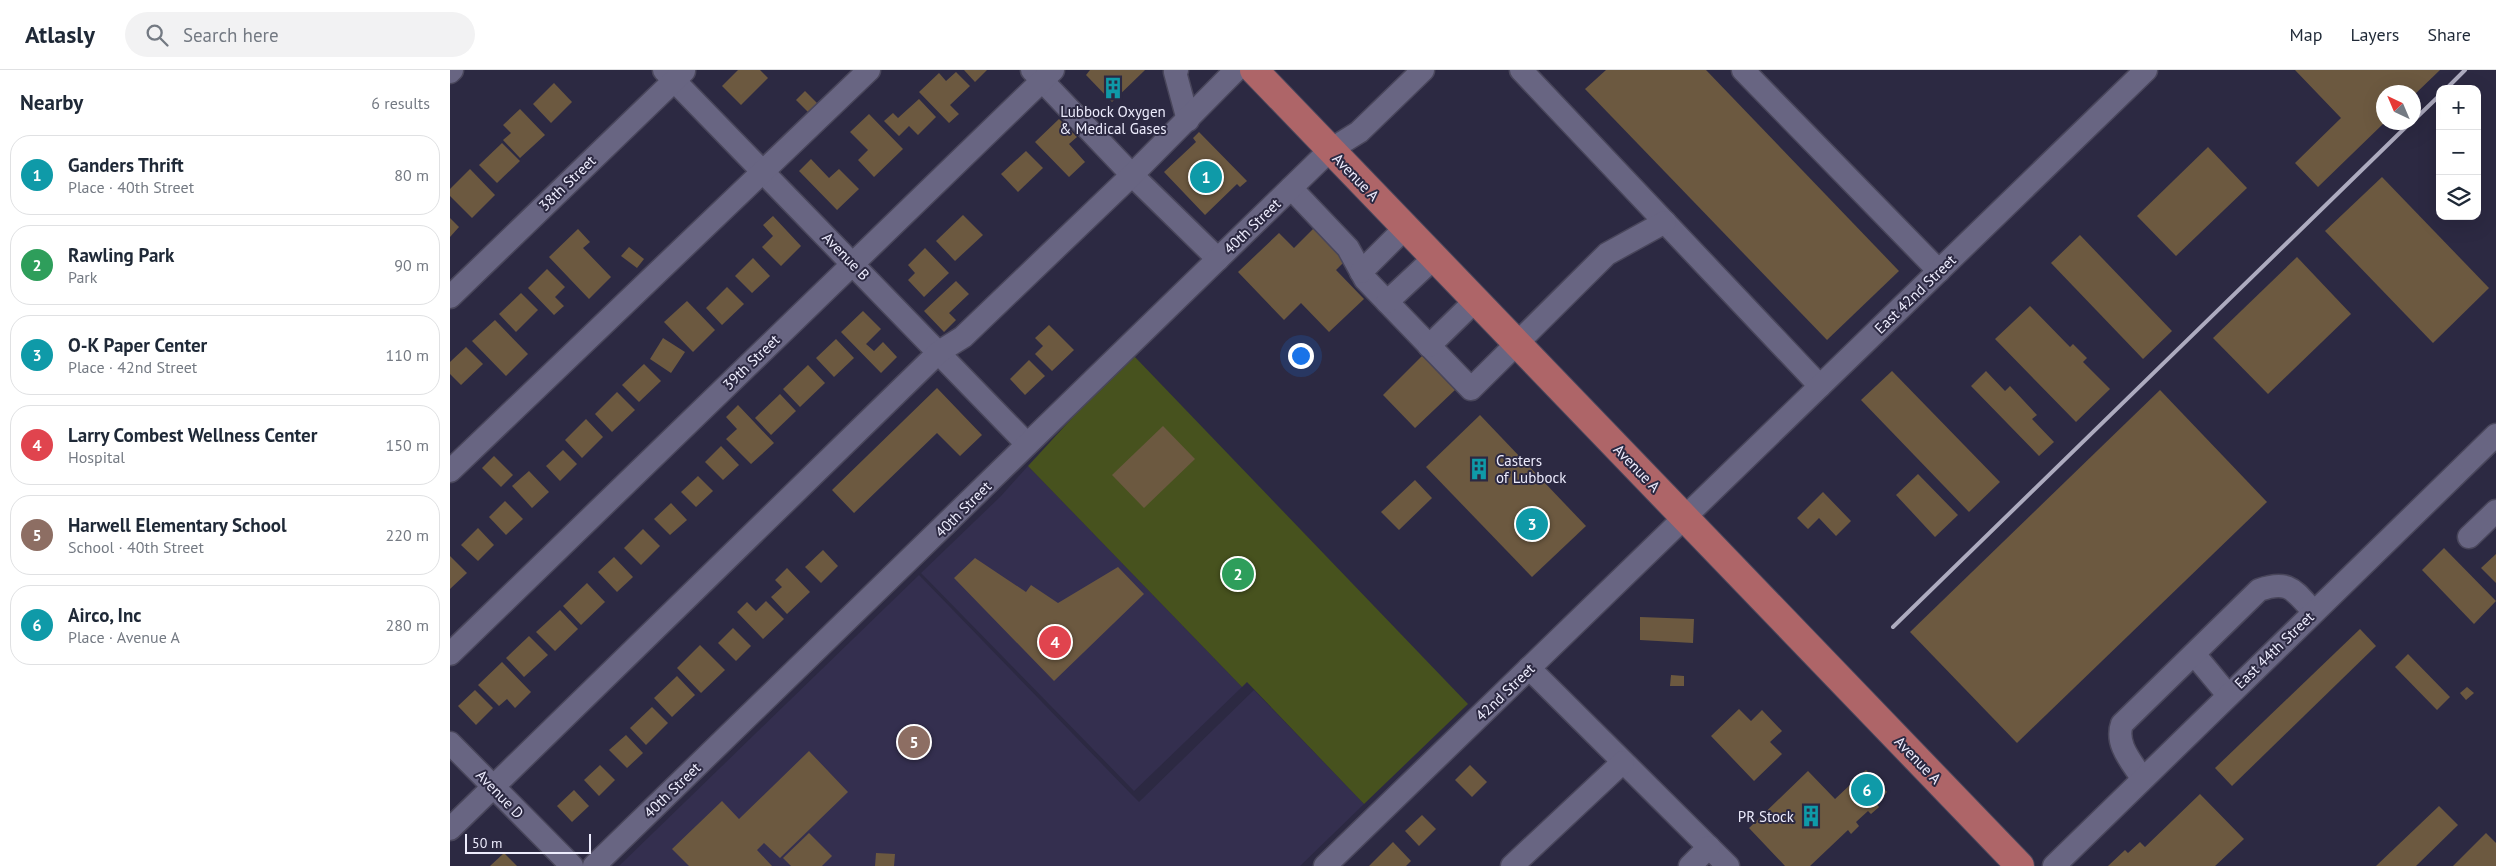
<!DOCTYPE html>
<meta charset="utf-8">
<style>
:root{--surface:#fff;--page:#f2f2f3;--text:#1f2937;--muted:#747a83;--line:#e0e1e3;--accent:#756636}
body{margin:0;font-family:"PT Sans",sans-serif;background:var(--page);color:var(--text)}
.controls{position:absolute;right:15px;top:15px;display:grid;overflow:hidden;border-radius:10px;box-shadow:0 5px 20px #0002}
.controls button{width:45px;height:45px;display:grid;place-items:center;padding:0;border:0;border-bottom:1px solid var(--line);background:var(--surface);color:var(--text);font:25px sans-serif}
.compass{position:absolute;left:1926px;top:15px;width:45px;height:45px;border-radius:50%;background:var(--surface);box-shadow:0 5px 20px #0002;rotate:316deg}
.scale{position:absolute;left:15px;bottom:12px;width:126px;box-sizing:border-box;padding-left:5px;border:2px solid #edecfd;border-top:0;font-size:14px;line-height:18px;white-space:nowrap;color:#edecfd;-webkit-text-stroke:4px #2c2942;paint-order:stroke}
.you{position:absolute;left:850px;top:285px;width:18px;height:18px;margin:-12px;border:4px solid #fff;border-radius:50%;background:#1a73e8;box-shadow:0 0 0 8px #1a73e833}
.badge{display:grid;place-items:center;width:32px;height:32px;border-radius:50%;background:var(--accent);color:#fff;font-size:16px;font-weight:700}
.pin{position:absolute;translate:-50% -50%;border:2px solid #fff;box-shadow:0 1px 5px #0006}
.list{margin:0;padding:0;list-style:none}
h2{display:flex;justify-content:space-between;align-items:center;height:65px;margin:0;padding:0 20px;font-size:21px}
h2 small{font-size:16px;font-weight:400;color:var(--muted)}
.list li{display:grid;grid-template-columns:32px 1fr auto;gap:15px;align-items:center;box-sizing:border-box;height:80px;margin:0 10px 10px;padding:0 10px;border:1px solid var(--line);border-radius:20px}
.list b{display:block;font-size:19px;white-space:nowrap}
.list p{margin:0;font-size:16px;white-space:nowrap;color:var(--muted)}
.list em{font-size:16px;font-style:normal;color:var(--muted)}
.icon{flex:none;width:28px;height:28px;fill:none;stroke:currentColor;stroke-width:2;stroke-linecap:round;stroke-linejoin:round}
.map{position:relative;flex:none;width:2046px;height:796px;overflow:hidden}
header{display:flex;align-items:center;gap:30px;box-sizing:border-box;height:70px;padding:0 25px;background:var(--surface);border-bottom:1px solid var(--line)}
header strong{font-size:24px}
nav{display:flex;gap:28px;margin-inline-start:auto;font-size:18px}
.search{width:350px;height:45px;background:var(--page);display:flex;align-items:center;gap:12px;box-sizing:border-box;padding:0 18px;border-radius:28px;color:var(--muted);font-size:19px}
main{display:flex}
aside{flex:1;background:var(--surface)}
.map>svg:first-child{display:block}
.built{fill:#342f4f}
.green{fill:#47521e}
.building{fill:#6c5940}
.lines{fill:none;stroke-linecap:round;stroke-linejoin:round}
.minor-casing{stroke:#49465b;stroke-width:25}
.major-casing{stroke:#49465b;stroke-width:30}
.minor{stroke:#686582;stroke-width:22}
.major{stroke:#ae6568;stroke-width:28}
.rail{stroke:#adabbf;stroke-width:4}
.labels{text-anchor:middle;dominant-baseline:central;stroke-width:4;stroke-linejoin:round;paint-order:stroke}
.poi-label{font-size:15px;fill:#edecfd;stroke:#2c2942}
.street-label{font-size:15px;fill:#edecfd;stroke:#2c2942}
</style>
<header>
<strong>Atlasly</strong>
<div class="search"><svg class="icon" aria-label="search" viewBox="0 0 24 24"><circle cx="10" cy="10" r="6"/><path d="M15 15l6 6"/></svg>Search here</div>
<nav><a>Map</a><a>Layers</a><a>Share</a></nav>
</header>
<main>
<aside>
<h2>Nearby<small>6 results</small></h2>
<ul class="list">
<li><span class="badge" style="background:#0f9aa8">1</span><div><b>Ganders Thrift</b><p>Place · 40th Street</p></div><em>80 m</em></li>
<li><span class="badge" style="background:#2e9e5b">2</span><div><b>Rawling Park</b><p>Park</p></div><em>90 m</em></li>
<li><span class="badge" style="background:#0f9aa8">3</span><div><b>O-K Paper Center</b><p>Place · 42nd Street</p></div><em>110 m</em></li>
<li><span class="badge" style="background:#e0444e">4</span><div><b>Larry Combest Wellness Center</b><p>Hospital</p></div><em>150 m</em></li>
<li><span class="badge" style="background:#8d6e63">5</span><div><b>Harwell Elementary School</b><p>School · 40th Street</p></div><em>220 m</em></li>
<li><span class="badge" style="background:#0f9aa8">6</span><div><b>Airco, Inc</b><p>Place · Avenue A</p></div><em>280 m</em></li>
</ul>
</aside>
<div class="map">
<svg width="2046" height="796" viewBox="0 0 2046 796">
<rect width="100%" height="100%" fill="#2c2942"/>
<path class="built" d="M578,396L792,617L681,724L689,732L804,620L914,734L850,796H169L469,505L681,724L684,721L471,503L551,426Z"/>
<path class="green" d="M684,286L1018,634L914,734L797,612L792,617L578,396L635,334Z"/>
<g class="building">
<path d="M288,0H310L318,8L291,35L272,16Z"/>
<path d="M514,0H537L525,12Z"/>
<path d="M640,0H695L662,32L636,5Z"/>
<path d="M1156,0H1256L1449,201L1377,270L1135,19Z"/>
<path d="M1845,0H1990L1964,25V22H1934V52H1935L1868,117L1845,93L1891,48Z"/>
<path d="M506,2L520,16L500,35L509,44L499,53L469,22L489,3L496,11Z"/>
<path d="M104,13L122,32L101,53L83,34Z"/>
<path d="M355,21L369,35L360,44L346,30Z"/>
<path d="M469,29L486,47L468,65L459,56L449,66L434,51L443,43L448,48Z"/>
<path d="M70,39L95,65L70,88L53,70L61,63L53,55Z"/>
<path d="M419,44L453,79L424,107L408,90L418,80L400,62Z"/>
<path d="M609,49L627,67L619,74L635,92L619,107L585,72Z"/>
<path d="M749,62L797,111L790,117L787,114L755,145L714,102L746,72L743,68Z"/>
<path d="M52,73L70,91L47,113L29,95Z"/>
<path d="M1758,77L1797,118L1726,186L1687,146Z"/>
<path d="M576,81L593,98L568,122L551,104Z"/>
<path d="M361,89L379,108L389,99L409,119L387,140L349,101Z"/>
<path d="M20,99L45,125L22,148L0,126V119Z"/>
<path d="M1932,107L2039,218L1983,273L1875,161Z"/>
<path d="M513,145L533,165L505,191L486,171Z"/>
<path d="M323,146L351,176L331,196L312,177L323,166L313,155Z"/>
<path d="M0,148L9,157L0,167Z"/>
<path d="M865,157L896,190L886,200L914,229L879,262L851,233L834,250L788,202L829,163L844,178Z"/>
<path d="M128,159L140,172L133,178L161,207L139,229L99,187Z"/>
<path d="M1630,165L1722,261L1693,289L1601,193Z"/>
<path d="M179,177L194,189L187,198L171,186Z"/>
<path d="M475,178L499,203L474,227L458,210L465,203L458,195Z"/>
<path d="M1847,187L1901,244L1818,324L1763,268Z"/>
<path d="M303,188L320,206L302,223L285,206Z"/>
<path d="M97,199L115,217L105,227L114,236L104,245L78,218Z"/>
<path d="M506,211L519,224L499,243L506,250L494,262L474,241Z"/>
<path d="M277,217L294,234L272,255L256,238Z"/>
<path d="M71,223L88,240L66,262L49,244Z"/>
<path d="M237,231L265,260L243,282L214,252Z"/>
<path d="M1580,236L1620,277L1623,274L1637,288L1633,292L1660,319L1626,352L1545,269Z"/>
<path d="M413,241L431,259L416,274L424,281L433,272L447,287L431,303L391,262Z"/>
<path d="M45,250L78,284L56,306L22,271Z"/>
<path d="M599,255L624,280L602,301L585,284L593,276L585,268Z"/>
<path d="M213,268L235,282L221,303L200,289Z"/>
<path d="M386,269L404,288L384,307L366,288Z"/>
<path d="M16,277L33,294L11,315L0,304V292Z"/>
<path d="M972,286L1005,320L965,358L933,325Z"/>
<path d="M579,290L595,306L575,325L560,309Z"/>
<path d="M194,294L211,311L189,332L172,315Z"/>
<path d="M358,295L375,313L350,337L333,319Z"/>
<path d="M1442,301L1550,412L1519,442L1411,330Z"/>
<path d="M1536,301L1555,321L1560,316L1587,345L1582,349L1604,372L1589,386L1521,316Z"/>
<path d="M487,318L532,365L510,386L487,363L404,443L382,420Z"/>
<path d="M1710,320L1817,432L1567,673L1460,562Z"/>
<path d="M167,322L185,340L162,362L145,344Z"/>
<path d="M330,324L346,341L321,365L305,348Z"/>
<path d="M288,335L324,373L301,394L276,369L287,359L276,347Z"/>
<path d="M1030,345L1136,456L1082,507L976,397Z"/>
<path d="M136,349L153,367L132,388L115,370Z"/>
<path d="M713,356L745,389L694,438L662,405Z"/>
<path d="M271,376L289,395L273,410L255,392Z"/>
<path d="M113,380L127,394L110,411L96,396Z"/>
<path d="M44,386L63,405L51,417L32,398Z"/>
<path d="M79,401L99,422L82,438L62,416Z"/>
<path d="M1468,404L1508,445L1485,467L1446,425Z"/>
<path d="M248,406L263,421L246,437L231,422Z"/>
<path d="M965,410L982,428L949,460L931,442Z"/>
<path d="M1373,422L1401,451L1386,466L1369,448L1358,459L1347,448Z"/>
<path d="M55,431L73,449L56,465L39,447Z"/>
<path d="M221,433L237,450L220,465L204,449Z"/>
<path d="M28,458L44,475L28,491L11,475Z"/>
<path d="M193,459L210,476L191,495L174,478Z"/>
<path d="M1994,478L2046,531L2024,554L1972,500Z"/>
<path d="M373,480L388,496L371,513L355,497Z"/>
<path d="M2046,484V513L2031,498Z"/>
<path d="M0,486L17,503L0,519Z"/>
<path d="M164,487L183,507L167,522L148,502Z"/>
<path d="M525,488L576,522L581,515L608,533L668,497L694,524L604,611L504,508Z"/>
<path d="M337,498L360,522L337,544L321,527L332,517L325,510Z"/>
<path d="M137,513L155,532L131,555L113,536Z"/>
<path d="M316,531L334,549L313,569L287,542L297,532L306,541Z"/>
<path d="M110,540L128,559L105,581L86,562Z"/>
<path d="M1190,547L1244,549L1243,573L1190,570Z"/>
<path d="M283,558L301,576L286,591L268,573Z"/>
<path d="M1910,559L1926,576L1782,716L1765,698Z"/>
<path d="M79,566L98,585L74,607L56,588Z"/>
<path d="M250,575L275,600L251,623L227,598Z"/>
<path d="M1958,584L2000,627L1987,640L1945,597Z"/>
<path d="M52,592L81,622L65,638L57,629L49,636L28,615Z"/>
<path d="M1221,605L1234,606V616H1220Z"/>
<path d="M227,606L245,625L222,647L204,628Z"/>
<path d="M2017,617L2024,623L2016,630L2010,623Z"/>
<path d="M25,620L43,638L26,655L8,636Z"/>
<path d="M202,637L218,653L196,675L180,658Z"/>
<path d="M1289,639L1301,651L1312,640L1332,661L1320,672L1332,684L1304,711L1261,666Z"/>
<path d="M176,665L193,683L177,698L159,680Z"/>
<path d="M359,681L398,722L330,788L314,773L307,780L322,796H239L222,779L272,731L289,749Z"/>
<path d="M150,695L165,710L149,726L134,710Z"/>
<path d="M1020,695L1037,712L1022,727L1005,710Z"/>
<path d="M1416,700L1437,722L1426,733L1429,737L1421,744L1418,741L1406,752L1409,756L1401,764L1398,760L1360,796H1335L1299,758L1358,701L1385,729Z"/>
<path d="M124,720L139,736L122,752L107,736Z"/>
<path d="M1750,724L1794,769L1765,796H1658L1675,780L1678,783L1690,772L1695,777Z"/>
<path d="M1989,736L2008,755L1966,796H1926Z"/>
<path d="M972,745L986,759L969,776L955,761Z"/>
<path d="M359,763L382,786L372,796H341L333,788Z"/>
<path d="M2036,763L2046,773V796H2003Z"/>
<path d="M943,772L961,791L956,796H919Z"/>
<path d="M54,783L67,796H40Z"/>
<path d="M426,783L445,784L444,796H425Z"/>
</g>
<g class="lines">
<g class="minor-casing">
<g id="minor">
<path d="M214,0L577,374"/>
<path d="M582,0L682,105L768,189"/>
<path d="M727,0L725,2L738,50"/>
<path d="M1071,0L1370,316"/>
<path d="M1293,0L1489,201"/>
<path d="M0,2L2,0"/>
<path d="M841,118L898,178L915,209L1021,319L1157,184L1215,152"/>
<path d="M911,202L955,158"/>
<path d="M0,227L234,1"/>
<path d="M937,232L984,188"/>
<path d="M979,276L1025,231"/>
<path d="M0,401L419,0"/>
<path d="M2019,467L2046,441"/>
<path d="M0,584L603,0"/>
<path d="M1744,584L1778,625"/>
<path d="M1079,598L1278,796"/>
<path d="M0,673L122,796"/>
<path d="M1692,708C1681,691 1665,674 1672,654L1809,520C1840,509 1844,521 1864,542"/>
<path d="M0,759L489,282L513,267L682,105L786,0"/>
<path d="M144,796L880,80L909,62L973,0"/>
<path d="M875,796L1696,0"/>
<path d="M1062,796L1173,692"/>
<path d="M1240,796L1259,777"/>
<path d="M1604,796L2046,365"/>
</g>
</g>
<g class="major-casing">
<path id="major" d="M804,0L1570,796"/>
</g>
<use href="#minor" class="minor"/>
<use href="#major" class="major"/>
<g class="rail">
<path d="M1996,19L2015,0"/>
<path d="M1964,50L1990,25"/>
<path d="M1443,557L1961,52"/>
</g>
</g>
<defs>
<g id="building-bare" transform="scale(1.725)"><path d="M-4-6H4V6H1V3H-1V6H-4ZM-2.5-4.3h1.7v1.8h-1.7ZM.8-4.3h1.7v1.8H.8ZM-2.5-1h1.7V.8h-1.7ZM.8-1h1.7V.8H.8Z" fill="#0f9aa8" stroke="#2c2942" stroke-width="2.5" paint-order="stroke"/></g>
</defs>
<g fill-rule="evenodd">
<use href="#building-bare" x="663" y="18"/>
<use href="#building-bare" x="1029" y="399"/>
<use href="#building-bare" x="1361" y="746"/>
</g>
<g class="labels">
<g class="poi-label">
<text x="663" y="41">Lubbock Oxygen<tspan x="663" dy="17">&amp; Medical Gases</tspan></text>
<text x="1046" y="390" text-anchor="start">Casters<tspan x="1046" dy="17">of Lubbock</tspan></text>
<text x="1344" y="746" text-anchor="end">PR Stock</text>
</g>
<g class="street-label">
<text transform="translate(906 107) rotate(46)">Avenue A</text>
<text transform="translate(117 113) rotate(-44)">38th Street</text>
<text transform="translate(802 156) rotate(-44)">40th Street</text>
<text transform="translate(396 186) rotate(46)">Avenue B</text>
<text transform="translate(1465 224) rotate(-44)">East 42nd Street</text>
<text transform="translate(301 292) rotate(-44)">39th Street</text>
<text transform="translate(1187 398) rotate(46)">Avenue A</text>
<text transform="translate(513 439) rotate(-45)">40th Street</text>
<text transform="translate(1824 580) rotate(-44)">East 44th Street</text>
<text transform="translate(1055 622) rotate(-44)">42nd Street</text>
<text transform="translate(1468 690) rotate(46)">Avenue A</text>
<text transform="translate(222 720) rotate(-44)">40th Street</text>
<text transform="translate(50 724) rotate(46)">Avenue D</text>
</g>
</g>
</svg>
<div class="controls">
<button>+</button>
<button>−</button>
<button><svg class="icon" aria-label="layers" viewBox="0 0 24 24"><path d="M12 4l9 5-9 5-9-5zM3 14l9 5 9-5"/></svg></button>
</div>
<svg class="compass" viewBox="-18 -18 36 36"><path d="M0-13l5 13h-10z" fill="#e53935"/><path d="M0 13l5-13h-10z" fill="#747a83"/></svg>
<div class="scale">50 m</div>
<div class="you"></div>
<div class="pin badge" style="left:756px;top:107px;background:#0f9aa8">1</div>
<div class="pin badge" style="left:788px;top:504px;background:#2e9e5b">2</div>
<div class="pin badge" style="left:1082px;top:454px;background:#0f9aa8">3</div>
<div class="pin badge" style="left:605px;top:572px;background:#e0444e">4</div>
<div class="pin badge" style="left:464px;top:672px;background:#8d6e63">5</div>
<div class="pin badge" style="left:1417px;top:720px;background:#0f9aa8">6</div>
</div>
</main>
